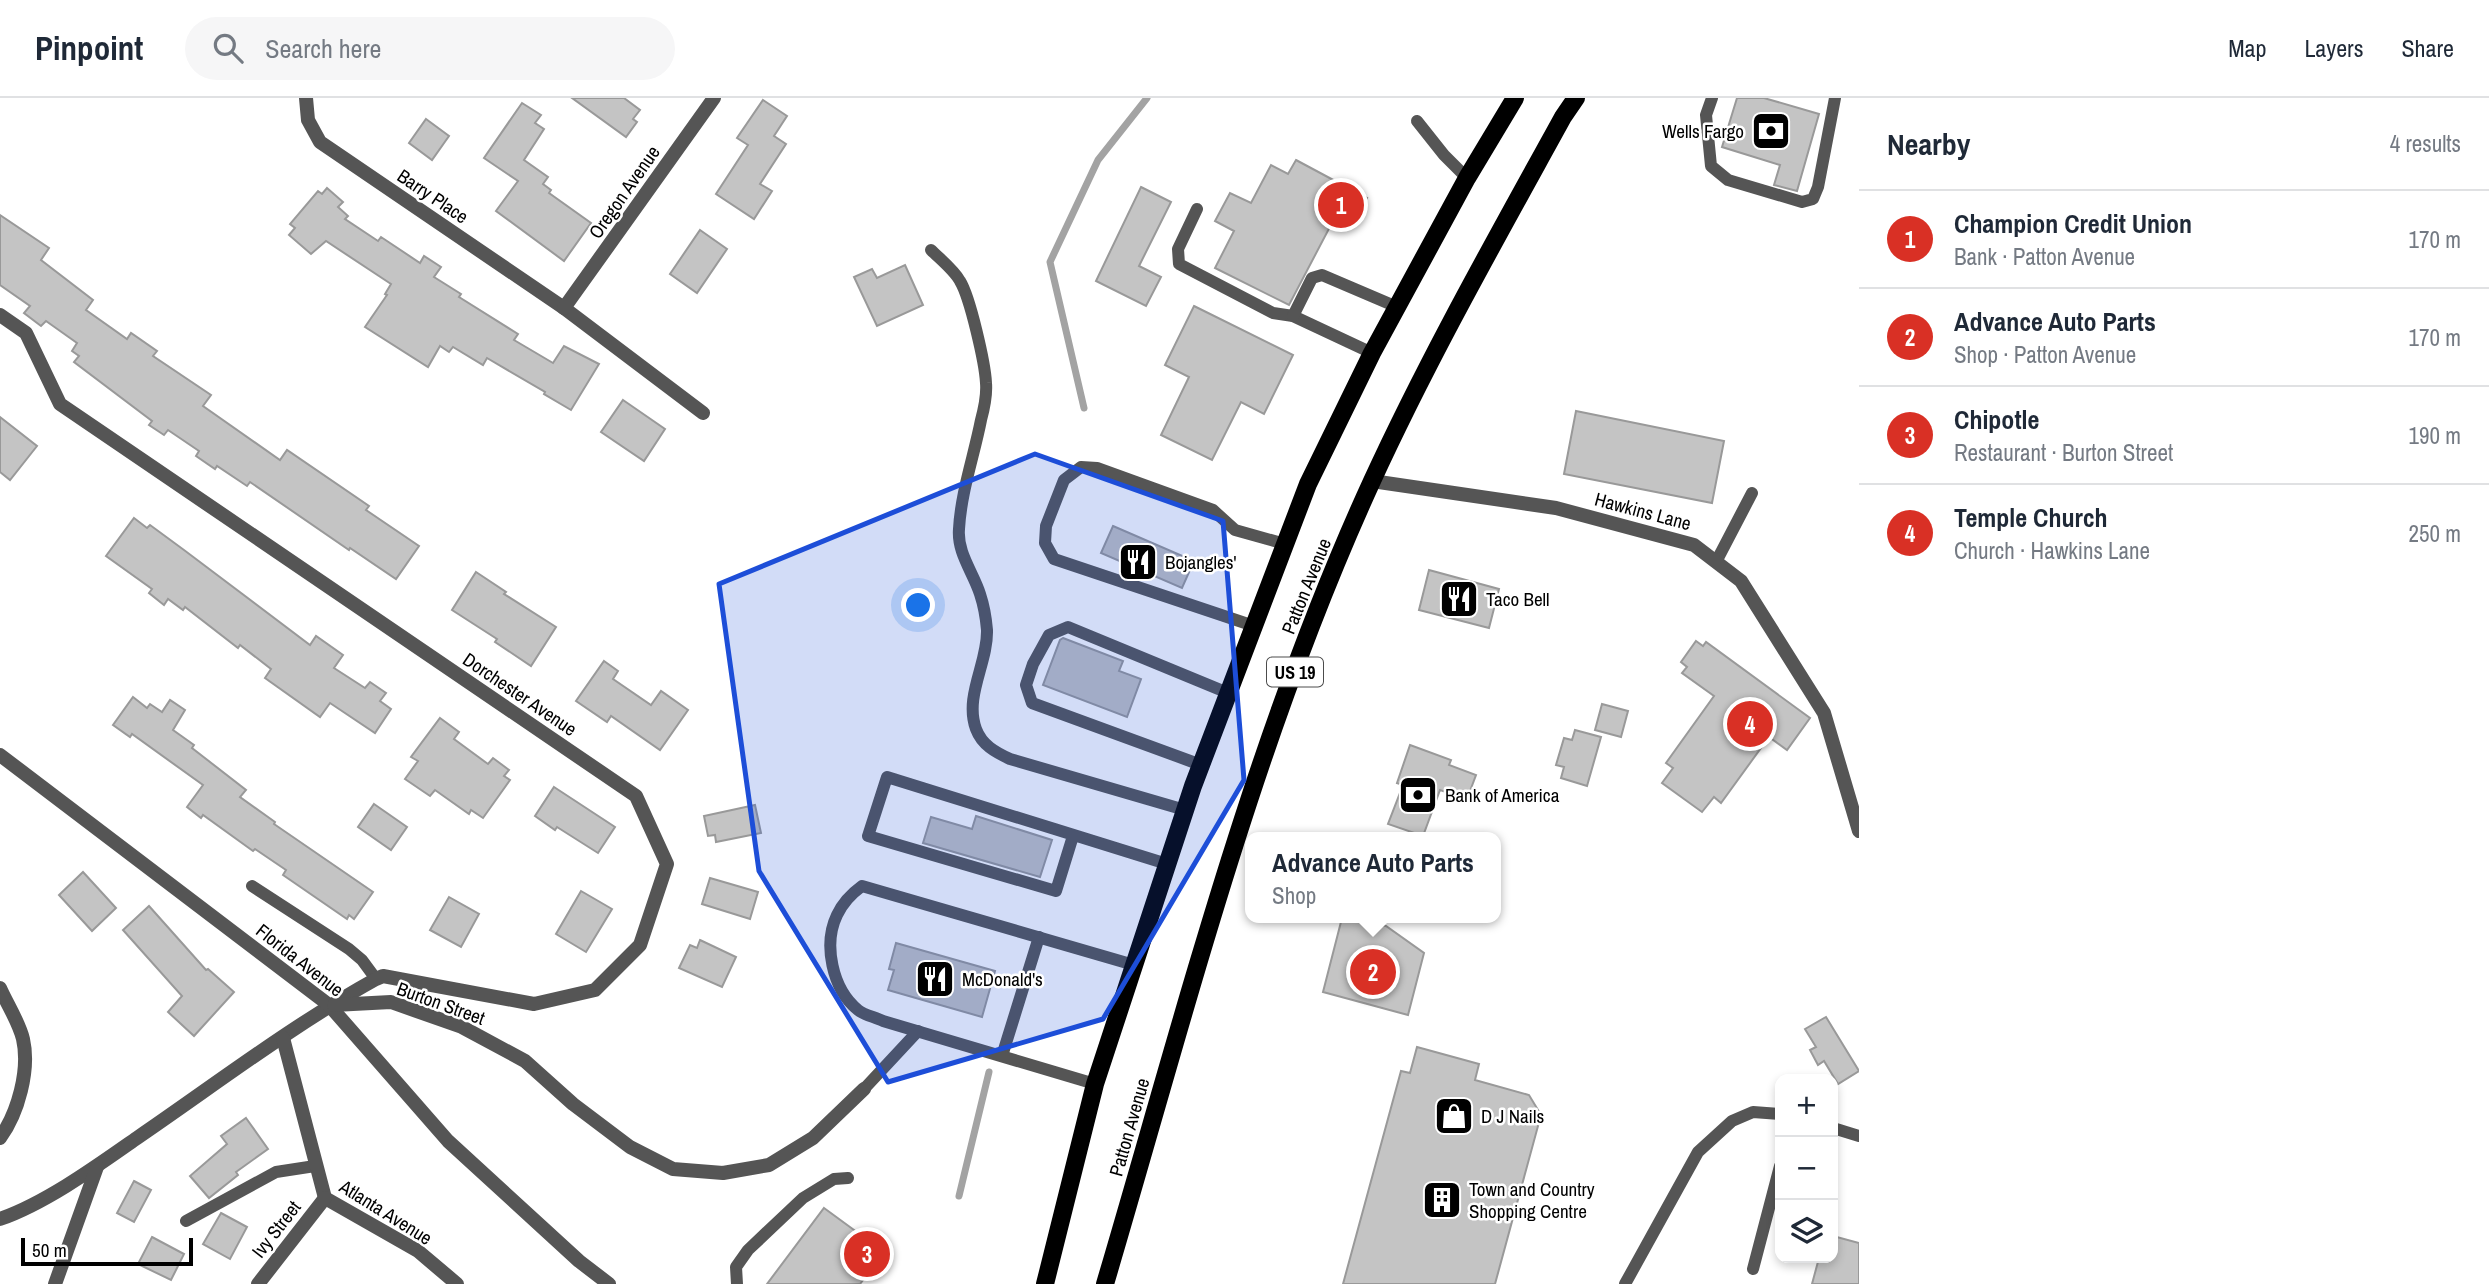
<!DOCTYPE html>
<meta charset="utf-8">
<style>
:root{--surface:#fff;--page:#f6f6f7;--text:#1f2937;--muted:#747a83;--line:#e0e1e3;--accent:#d93025}
body{margin:0;font-family:"Archivo Narrow",sans-serif;background:var(--page);color:var(--text)}
.controls{position:absolute;right:21px;bottom:21px;display:grid;overflow:hidden;border-radius:14px;box-shadow:0 4px 10px #0003}
.controls button{width:63px;height:63px;display:grid;place-items:center;padding:0;border:0;border-bottom:2px solid var(--line);background:var(--surface);color:var(--text);font:35px sans-serif}
.scale{position:absolute;left:21px;bottom:18px;width:172px;box-sizing:border-box;padding-left:7px;border:4px solid #000;border-top:0;font-size:19px;line-height:24px;white-space:nowrap;color:#000;-webkit-text-stroke:5px #fff;paint-order:stroke}
.you{position:absolute;left:919px;top:508px;width:24px;height:24px;margin:-18px;border:5px solid #fff;border-radius:50%;background:#1a73e8;box-shadow:0 0 0 10px #1a73e833}
.badge{display:grid;place-items:center;width:46px;height:46px;border-radius:50%;background:var(--accent);color:#fff;font-size:23px;font-weight:700}
.pin{position:absolute;translate:-50% -50%;border:4px solid #fff;box-shadow:0 2px 7px #0006}
.popup{position:absolute;left:1245px;top:734px;width:256px;height:91px;box-sizing:border-box;display:grid;place-content:center;border-radius:14px;background:var(--surface);filter:drop-shadow(0 2px 5px #0005);font-size:23px;white-space:nowrap;color:var(--muted)}
.popup b{font-size:26px;color:var(--text)}
.popup::after{content:'';position:absolute;left:50%;top:100%;margin-left:-14px;border:14px solid transparent;border-top-color:var(--surface)}
.list{margin:0;padding:0;list-style:none}
h2{display:flex;justify-content:space-between;align-items:center;height:91px;margin:0;padding:0 28px;font-size:30px}
h2 small{font-size:23px;font-weight:400;color:var(--muted)}
.list li{display:grid;grid-template-columns:46px 1fr auto;gap:21px;align-items:center;box-sizing:border-box;height:98px;padding:0 28px;border-top:2px solid var(--line)}
.list b{display:block;font-size:26px;white-space:nowrap}
.list p{margin:0;font-size:23px;white-space:nowrap;color:var(--muted)}
.list em{font-size:23px;font-style:normal;color:var(--muted)}
.icon{flex:none;width:38px;height:38px;fill:none;stroke:currentColor;stroke-width:2;stroke-linecap:round;stroke-linejoin:round}
.map{position:relative;flex:none;width:1859px;height:1186px;overflow:hidden}
header{display:flex;align-items:center;gap:42px;box-sizing:border-box;height:98px;padding:0 35px;background:var(--surface);border-bottom:2px solid var(--line)}
header strong{font-size:33px}
nav{display:flex;gap:38px;margin-inline-start:auto;font-size:24px}
.search{width:490px;height:63px;background:var(--page);display:flex;align-items:center;gap:18px;box-sizing:border-box;padding:0 24px;border-radius:38px;color:var(--muted);font-size:26px}
main{display:flex}
aside{flex:1;background:var(--surface)}
.map>svg:first-child{display:block}
.lines{fill:none;stroke-linecap:round;stroke-linejoin:round}
.stream{stroke:#a3a3a3;stroke-width:7}
.building{fill:#c4c4c4;stroke:#999;stroke-width:2}
.lane{stroke:#555;stroke-width:12}
.street{stroke:#555;stroke-width:14}
.primary{stroke:#000;stroke-width:18}
.marked{fill:#1d4ed8;fill-opacity:0.2;stroke:#1d4ed8;stroke-width:5;stroke-linejoin:round}
.labels{text-anchor:middle;dominant-baseline:central;stroke-width:5;stroke-linejoin:round;paint-order:stroke}
.shield{fill:#fff;stroke:#4c4c4c;stroke-width:2}
.shield-label{font-size:18px;font-weight:bold;fill:#000}
.poi-label{font-size:19px;fill:#000;stroke:#fff;text-anchor:start}
.street-label{font-size:19px;fill:#000;stroke:#fff}
</style>
<header>
<strong>Pinpoint</strong>
<div class="search"><svg class="icon" aria-label="search" viewBox="0 0 24 24"><circle cx="10" cy="10" r="6"/><path d="M15 15l6 6"/></svg>Search here</div>
<nav><a>Map</a><a>Layers</a><a>Share</a></nav>
</header>
<main>
<div class="map">
<svg width="1859" height="1186" viewBox="0 0 1859 1186">
<rect width="100%" height="100%" fill="#fff"/>
<g class="lines">
<g class="stream">
<path d="M1084,310L1050,164L1098,62L1147,0"/>
<path d="M959,1098L989,974"/>
</g>
</g>
<g class="building">
<path d="M572,0H624L640,12L633,21L637,24L626,39Z"/>
<path d="M1737,0H1764L1819,16L1797,93L1774,87L1780,67L1722,49Z"/>
<path d="M763,2L787,18L774,38L786,46L760,86L772,93L754,121L716,96L748,47L737,40Z"/>
<path d="M522,5L541,17L535,25L544,31L524,62L548,79L543,86L551,92L549,95L591,125L564,163L496,113L518,83L484,60Z"/>
<path d="M426,21L449,38L432,62L409,45Z"/>
<path d="M1296,62L1367,100L1351,130L1334,121L1289,207L1215,170L1234,133L1215,123L1230,95L1251,105L1271,67L1288,76Z"/>
<path d="M1141,89L1171,104L1139,168L1161,179L1146,208L1096,183Z"/>
<path d="M327,90L343,104L338,109L348,118L345,121L378,143L381,139L420,165L424,158L441,169L434,179L461,196L459,199L518,236L514,242L553,265L564,248L599,266L571,312L544,296L545,294L487,260L483,267L453,249L449,254L440,248L428,269L365,229L387,197L385,196L391,186L326,143L311,156L289,137L295,130L290,126L318,93L322,96Z"/>
<path d="M0,117L49,150L41,162L93,202L86,212L127,241L131,235L157,253L153,258L211,297L203,308L280,362L287,352L369,408L366,412L419,448L396,481L350,450L349,452L250,384L247,388L217,368L215,371L196,358L199,353L168,332L164,337L149,327L152,323L74,264L79,258L72,253L77,245L46,223L41,228L24,215L30,208L0,187Z"/>
<path d="M700,132L727,151L697,195L670,176Z"/>
<path d="M905,167L923,207L877,228L854,179L872,171L877,180Z"/>
<path d="M1194,208L1293,257L1264,316L1241,304L1212,362L1161,337L1189,279L1165,267Z"/>
<path d="M623,302L665,331L644,363L601,334Z"/>
<path d="M1576,313L1724,343L1712,405L1564,376Z"/>
<path d="M0,319L37,348L10,382L0,374Z"/>
<path d="M134,420L147,430L150,427L184,452L310,547L316,538L343,557L334,570L365,590L370,584L386,595L380,603L391,611L375,635L330,605L320,619L265,580L271,571L240,547L238,550L185,509L183,512L168,501L164,507L149,495L152,491L106,458Z"/>
<path d="M1113,428L1194,463L1182,490L1101,455Z"/>
<path d="M1429,472L1499,491L1489,530L1419,512Z"/>
<path d="M476,474L506,494L504,496L556,529L531,568L495,544L497,541L452,512Z"/>
<path d="M1063,540L1123,563L1119,573L1141,581L1127,619L1043,587L1060,542Z"/>
<path d="M1696,543L1703,548L1706,544L1810,620L1787,652L1769,639L1721,705L1714,699L1702,714L1662,685L1673,670L1666,665L1714,598L1682,575L1687,569L1681,564Z"/>
<path d="M604,563L618,573L613,581L651,607L661,593L688,612L660,652L611,618L607,624L576,603Z"/>
<path d="M133,599L147,610L150,606L162,614L170,602L185,612L173,632L194,647L192,650L246,692L240,699L275,724L274,726L373,794L354,821L349,817L347,821L283,777L286,772L255,751L253,753L203,717L201,720L187,709L203,687L132,636L130,639L113,627Z"/>
<path d="M1602,606L1628,613L1621,639L1595,632Z"/>
<path d="M440,620L459,634L454,641L488,666L493,660L509,672L504,678L510,682L483,720L471,712L469,716L435,692L430,698L405,681L418,663L411,659Z"/>
<path d="M1575,632L1601,639L1587,688L1561,680L1564,669L1556,667L1564,640L1572,642Z"/>
<path d="M1410,647L1451,662L1449,667L1476,677L1467,701L1440,692L1423,738L1388,726L1403,687L1397,685Z"/>
<path d="M554,689L615,729L598,755L557,729L555,732L535,718Z"/>
<path d="M374,706L407,729L391,752L358,729Z"/>
<path d="M755,707L761,735L716,744L715,737L708,738L704,718Z"/>
<path d="M976,718L1052,742L1040,779L923,745L931,719L972,731Z"/>
<path d="M83,774L116,810L92,833L59,797Z"/>
<path d="M710,780L758,794L750,821L702,806Z"/>
<path d="M581,793L612,811L586,854L556,836Z"/>
<path d="M449,799L479,816L461,849L430,832Z"/>
<path d="M149,808L206,872L208,871L234,894L194,938L168,914L182,898L123,832Z"/>
<path d="M1342,820L1386,828L1424,855L1408,917L1323,894Z"/>
<path d="M700,842L736,859L722,889L679,870L690,847L697,850Z"/>
<path d="M896,845L995,873L982,919L888,892L894,872L889,871Z"/>
<path d="M1826,919L1859,973L1838,986L1824,963L1818,967L1810,952L1816,949L1805,931Z"/>
<path d="M1417,949L1479,966L1475,982L1529,997L1541,1017L1495,1186H1343L1401,973L1410,975Z"/>
<path d="M246,1020L268,1051L236,1074L238,1077L209,1100L190,1078L227,1046L221,1038Z"/>
<path d="M134,1083L151,1092L134,1124L117,1115Z"/>
<path d="M824,1110L884,1154L860,1186H767Z"/>
<path d="M221,1115L247,1129L230,1161L203,1146Z"/>
<path d="M1833,1138L1859,1145V1186H1812L1819,1160H1833Z"/>
<path d="M152,1139L184,1156L171,1182L138,1166Z"/>
</g>
<g class="lines">
<g class="lane">
<path d="M1712,0L1706,17L1711,68L1728,82L1802,104L1813,101L1818,89L1835,0"/>
<path d="M1417,23L1444,57L1467,80"/>
<path d="M1197,111L1178,151L1179,166L1273,215L1293,218L1372,255"/>
<path d="M931,152C940,161 954,172 960,183C970,199 985,265 986,285C987,297 984,311 981,322C974,358 961,394 959,431C957,455 973,474 980,496C984,508 986,520 987,532C988,565 964,598 976,631C982,647 995,654 1010,661L1185,712"/>
<path d="M1293,218L1312,180L1322,177L1397,209"/>
<path d="M1716,464L1752,395"/>
<path d="M1254,528L1054,461L1045,445L1046,428L1064,382L1081,369L1097,370L1213,412L1235,432L1285,446"/>
<path d="M1201,667L1032,605L1026,587L1033,566L1049,537L1068,529L1228,595"/>
<path d="M1073,738L1056,793L868,738L887,679L1167,766"/>
<path d="M252,788L349,851L362,862L376,881"/>
<path d="M1002,958L1039,839"/>
<path d="M1095,986L883,923C875,919 864,917 858,912C832,891 823,846 837,817C843,804 851,796 862,788L1134,867"/>
<path d="M864,991L918,933"/>
<path d="M1833,1030L1859,1038"/>
<path d="M186,1123L276,1074L315,1068"/>
<path d="M1753,1171L1780,1068"/>
<path d="M737,1186L736,1169L748,1152L803,1100L834,1081L848,1080"/>
<path d="M1625,1186L1698,1054L1732,1023L1753,1014L1780,1016"/>
</g>
<g class="street">
<path d="M306,0L308,22L320,44L564,210L703,315"/>
<path d="M564,210L714,0"/>
<path d="M0,217L26,235L60,306L636,698L667,766L640,847L595,892L534,906L383,878L376,881C293,927 216,986 137,1040C97,1068 46,1105 0,1121"/>
<path d="M1372,383L1556,410L1694,447L1741,483L1824,615L1859,733"/>
<path d="M0,657L329,907L448,1043L579,1163L609,1186"/>
<path d="M0,890C7,906 19,924 23,941C30,972 18,1015 0,1040"/>
<path d="M334,907L391,904L462,929L525,963L573,1006L630,1049L673,1071L723,1075L769,1067L813,1040L864,991"/>
<path d="M283,940L325,1100L418,1153L457,1186"/>
<path d="M55,1186L97,1069"/>
<path d="M258,1186L325,1100"/>
</g>
<g class="primary">
<path d="M1045,1186L1095,986L1193,688L1308,386L1372,255L1467,80L1515,0"/>
<path d="M1105,1186C1185,916 1254,640 1372,383C1429,259 1497,139 1563,19L1576,0"/>
</g>
</g>
<path class="marked" d="M1035,356L1223,423L1244,682L1103,921L888,984L759,773L719,486Z"/>
<defs>
<g id="bank-square" transform="scale(2.0125)"><rect x="-9" y="-9" width="18" height="18" rx="4" fill="#000" stroke="#fff"/><path d="M-6-4H6V4H-6ZM0-2.3a2.3 2.3 0 1 0 0 4.6a2.3 2.3 0 1 0 0-4.6Z" fill="#fff"/></g>
<g id="restaurant-square" transform="scale(2.0125)"><rect x="-9" y="-9" width="18" height="18" rx="4" fill="#000" stroke="#fff"/><path d="M-5-6h1v4h1v-4h1v4h1v-4h1v5L-1.5 .5V6h-2V.5L-5-1ZM5-6V6H3V1.5H1.5Q1.5-4 5-6Z" fill="#fff"/></g>
<g id="shop-square" transform="scale(2.0125)"><rect x="-9" y="-9" width="18" height="18" rx="4" fill="#000" stroke="#fff"/><path d="M-5-2.5h2.3a2.7 3.5 0 0 1 5.4 0H5L5.5 6h-11ZM-1.5-2.5h3a1.5 2.3 0 0 0-3 0Z" fill="#fff"/></g>
<g id="building-square" transform="scale(2.0125)"><rect x="-9" y="-9" width="18" height="18" rx="4" fill="#000" stroke="#fff"/><path d="M-4-6H4V6H1V3H-1V6H-4ZM-2.5-4.3h1.7v1.8h-1.7ZM.8-4.3h1.7v1.8H.8ZM-2.5-1h1.7V.8h-1.7ZM.8-1h1.7V.8H.8Z" fill="#fff"/></g>
</defs>
<g fill-rule="evenodd">
<use href="#bank-square" x="1771" y="33"/>
<use href="#restaurant-square" x="1138" y="464"/>
<use href="#restaurant-square" x="1459" y="501"/>
<use href="#bank-square" x="1418" y="697"/>
<use href="#restaurant-square" x="935" y="881"/>
<use href="#shop-square" x="1454" y="1018"/>
<use href="#building-square" x="1442" y="1102"/>
</g>
<g class="labels">
<rect class="shield" x="1267" y="559.5" width="56" height="29" rx="5"/>
<g class="shield-label">
<text x="1295" y="574">US 19</text>
</g>
<g class="poi-label">
<text x="1744" y="33" text-anchor="end">Wells Fargo</text>
<text x="1165" y="464">Bojangles'</text>
<text x="1486" y="501">Taco Bell</text>
<text x="1445" y="697">Bank of America</text>
<text x="962" y="881">McDonald's</text>
<text x="1481" y="1018">D J Nails</text>
<text x="1469" y="1091">Town and Country<tspan x="1469" dy="22">Shopping Centre</tspan></text>
</g>
<g class="street-label">
<text transform="translate(624 94) rotate(-55)">Oregon Avenue</text>
<text transform="translate(433 98) rotate(34)">Barry Place</text>
<text transform="translate(1643 413) rotate(15)">Hawkins Lane</text>
<text transform="translate(1306 488) rotate(-68)">Patton Avenue</text>
<text transform="translate(520 596) rotate(34)">Dorchester Avenue</text>
<text transform="translate(300 862) rotate(38)">Florida Avenue</text>
<text transform="translate(441 905) rotate(20)">Burton Street</text>
<text transform="translate(1129 1029) rotate(-74)">Patton Avenue</text>
<text transform="translate(386 1114) rotate(32)">Atlanta Avenue</text>
<text transform="translate(276 1131) rotate(-52)">Ivy Street</text>
</g>
</g>
</svg>
<div class="controls">
<button>+</button>
<button>−</button>
<button><svg class="icon" aria-label="layers" viewBox="0 0 24 24"><path d="M12 4l9 5-9 5-9-5zM3 14l9 5 9-5"/></svg></button>
</div>
<div class="scale">50 m</div>
<div class="you"></div>
<div class="pin badge" style="left:1341px;top:107px">1</div>
<div class="pin badge" style="left:1373px;top:874px">2</div>
<div class="popup"><b>Advance Auto Parts</b>Shop</div>
<div class="pin badge" style="left:867px;top:1156px">3</div>
<div class="pin badge" style="left:1750px;top:626px">4</div>
</div>
<aside>
<h2>Nearby<small>4 results</small></h2>
<ul class="list">
<li><span class="badge">1</span><div><b>Champion Credit Union</b><p>Bank · Patton Avenue</p></div><em>170 m</em></li>
<li><span class="badge">2</span><div><b>Advance Auto Parts</b><p>Shop · Patton Avenue</p></div><em>170 m</em></li>
<li><span class="badge">3</span><div><b>Chipotle</b><p>Restaurant · Burton Street</p></div><em>190 m</em></li>
<li><span class="badge">4</span><div><b>Temple Church</b><p>Church · Hawkins Lane</p></div><em>250 m</em></li>
</ul>
</aside>
</main>
